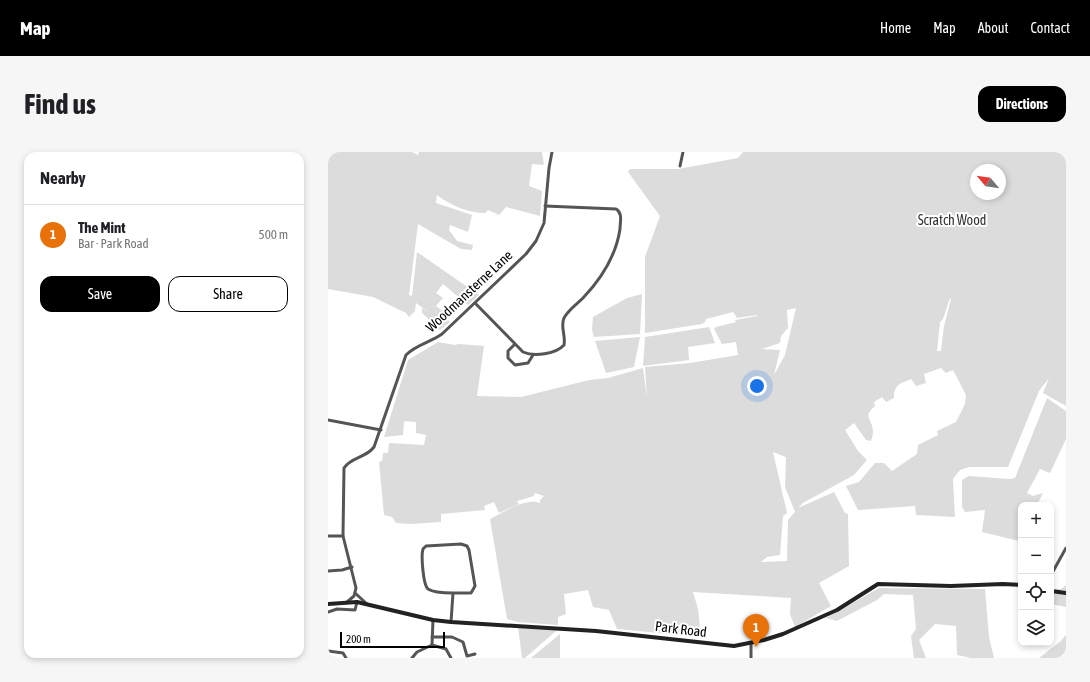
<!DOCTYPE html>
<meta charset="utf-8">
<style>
:root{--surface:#fff;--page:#f6f6f6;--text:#202124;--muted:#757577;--line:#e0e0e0;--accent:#000}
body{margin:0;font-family:"Asap Condensed",sans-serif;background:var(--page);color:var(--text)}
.controls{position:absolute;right:12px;bottom:12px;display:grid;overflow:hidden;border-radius:8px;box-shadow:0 2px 6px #0003}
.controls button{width:36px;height:36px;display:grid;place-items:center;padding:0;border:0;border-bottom:1px solid var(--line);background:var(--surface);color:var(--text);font:20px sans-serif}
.compass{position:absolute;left:642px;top:12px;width:36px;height:36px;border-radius:50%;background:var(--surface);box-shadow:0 2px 6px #0003;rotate:299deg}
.scale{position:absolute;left:12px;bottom:10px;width:105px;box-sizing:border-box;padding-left:4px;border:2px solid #000;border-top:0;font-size:11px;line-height:14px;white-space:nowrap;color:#000;-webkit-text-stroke:3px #fff;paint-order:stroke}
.you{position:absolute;left:429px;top:234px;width:14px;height:14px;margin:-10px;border:3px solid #fff;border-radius:50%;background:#1a73e8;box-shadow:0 0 0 6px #1a73e833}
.badge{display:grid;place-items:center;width:26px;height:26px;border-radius:50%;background:var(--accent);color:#fff;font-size:13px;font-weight:700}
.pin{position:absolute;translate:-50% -33px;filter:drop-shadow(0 1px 2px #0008)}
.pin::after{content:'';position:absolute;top:21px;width:14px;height:12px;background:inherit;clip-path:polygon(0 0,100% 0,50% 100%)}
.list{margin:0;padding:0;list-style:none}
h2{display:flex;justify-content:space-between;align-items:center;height:52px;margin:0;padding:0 16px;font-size:17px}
h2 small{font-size:13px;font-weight:400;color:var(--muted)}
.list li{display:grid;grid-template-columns:26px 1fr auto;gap:12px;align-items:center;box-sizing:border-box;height:60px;padding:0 16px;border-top:1px solid var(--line)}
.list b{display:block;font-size:15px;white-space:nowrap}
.list p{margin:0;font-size:13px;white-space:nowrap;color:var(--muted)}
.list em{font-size:13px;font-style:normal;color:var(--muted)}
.actions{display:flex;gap:8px;padding:12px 16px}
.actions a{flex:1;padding:9px 0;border:1px solid var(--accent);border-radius:12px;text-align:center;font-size:14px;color:var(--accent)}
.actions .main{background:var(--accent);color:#fff}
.icon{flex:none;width:22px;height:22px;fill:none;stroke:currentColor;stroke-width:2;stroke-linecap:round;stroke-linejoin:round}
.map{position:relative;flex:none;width:738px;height:506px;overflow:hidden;border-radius:12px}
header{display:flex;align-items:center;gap:24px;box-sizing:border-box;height:56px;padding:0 20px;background:var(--accent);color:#fff}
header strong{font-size:19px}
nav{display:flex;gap:22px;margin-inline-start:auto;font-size:14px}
.intro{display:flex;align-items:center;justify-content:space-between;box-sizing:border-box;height:96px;padding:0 24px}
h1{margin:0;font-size:28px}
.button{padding:10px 18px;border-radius:12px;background:var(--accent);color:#fff;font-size:14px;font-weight:700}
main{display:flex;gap:24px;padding:0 24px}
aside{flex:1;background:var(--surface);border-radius:12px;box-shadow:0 2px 6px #0003}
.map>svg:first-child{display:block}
.green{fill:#dcdcdc;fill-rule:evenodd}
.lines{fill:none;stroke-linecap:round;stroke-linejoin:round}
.street{stroke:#555;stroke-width:3}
.secondary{stroke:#222;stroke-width:4}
.labels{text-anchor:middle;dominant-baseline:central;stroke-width:4;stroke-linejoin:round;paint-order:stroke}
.park-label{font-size:14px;fill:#333;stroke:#fff}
.street-label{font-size:14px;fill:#000;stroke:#fff}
</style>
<header>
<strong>Map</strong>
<nav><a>Home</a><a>Map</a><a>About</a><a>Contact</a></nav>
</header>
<div class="intro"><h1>Find us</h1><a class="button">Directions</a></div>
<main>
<aside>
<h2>Nearby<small></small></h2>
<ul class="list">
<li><span class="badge" style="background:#e8710a">1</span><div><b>The Mint</b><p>Bar · Park Road</p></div><em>500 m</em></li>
</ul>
<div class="actions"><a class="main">Save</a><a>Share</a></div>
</aside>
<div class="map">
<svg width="738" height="506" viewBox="0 0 738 506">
<rect width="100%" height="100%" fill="#fff"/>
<g class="green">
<path d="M0,0H84L90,3L91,0H214L216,13L204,12L201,34L214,39L212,64L178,55L171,63L160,58L157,61C139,61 122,53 109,43L108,51L144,63L140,80L122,73L121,78L129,89L145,93L144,98L133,97L90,72L81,143L84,144L89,100L151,143L140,153L115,132L108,141L115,146L108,154L116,160L113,162L122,170L112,178L94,161V156L102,161L88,151L87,159L81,165L78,161L45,145L0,137Z"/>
<path d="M415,0H738V254L715,241L721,226L711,239L680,315H641L632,318L625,327L627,365L588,363L587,354L530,358L518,334L531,330L547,311H556L564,319L589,302L590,293L610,283L609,279L628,270L637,252L638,243L625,218L618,221L613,216L596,222L598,231L588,234L583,227C572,232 566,232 566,246L558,250L554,245L546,250L547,254C534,265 544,266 545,279C545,282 544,286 543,289L538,288L526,271L517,278L530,299L539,308L526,323L475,351L470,356L506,340L517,361L520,362L521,414L491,431L503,454L467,475L462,462L463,446L365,440L370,457L373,485L289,477L281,458L265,455L260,438L236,442L238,462L230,465V473L189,470L179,467L162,367C175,361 197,345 212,351V348L216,344L207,341L206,344L189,349L191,352L171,361L166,350L156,354L157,358L113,362V370L84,372L68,371L64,365L56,363L51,310L54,309L55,301H60L61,291L96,293L98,283L88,281V270L76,269L75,283L56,285L80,208L110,190L127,193L130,192L156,194L149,244L193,245L261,228L280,226L315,216L319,246L317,215L362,211L410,203L408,190L394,192L386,177L388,175L408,170L407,168L429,164V163L409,166L405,160L378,167L377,170L374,172L317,181V105L332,64L300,20L302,17H350L410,6ZM648,18H672V42H648ZM622,146L623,147L616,174L613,199H609L612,170L615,167ZM468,156L457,203L446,223L452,198L434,197L452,191L453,184L460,176L459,158ZM445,300L458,305L457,335L467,360L460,368L459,409L433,410L439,405L452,403L455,364L459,361Z"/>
<path d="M314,142L312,182L266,185L264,178L265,165L299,146Z"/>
<path d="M381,175L387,191L360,195L361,208L315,214L317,185Z"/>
<path d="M312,185L306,215L278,221L267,189Z"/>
<path d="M719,246L738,259V287L722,321L712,317L699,341L705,344L715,341L709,353H693V383L691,389L654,380L657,358L637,360L634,355V328L641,324L682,327L687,326Z"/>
<path d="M738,433V455L723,452V437H733Z"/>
<path d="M551,436L657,437L661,485L666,506H643L629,503L628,474L607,472L591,488L598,506H586L583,484L588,477L585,443L556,442L549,448L509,469L498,466Z"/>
<path d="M190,475L229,478L197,506H194Z"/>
<path d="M232,482V506H203Z"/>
<path d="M738,483V506H711L733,489Z"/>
</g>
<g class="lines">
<g class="street">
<path d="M352,14L355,0"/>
<path d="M147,151L195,200C206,205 228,202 236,193C238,183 232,175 236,166C240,158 249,152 255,146C274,126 288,104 292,77C292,70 295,61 288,57L217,54"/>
<path d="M186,193L180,199V206L187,213L200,211L205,203"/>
<path d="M0,268L53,278"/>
<path d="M0,384H15"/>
<path d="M0,419L14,418L24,415"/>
<path d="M723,423L738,396"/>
<path d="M27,441L39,452"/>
<path d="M19,450L26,444L28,436L15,384L16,316C23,305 38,306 46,295L78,203C87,193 103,190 114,182L198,102L208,89L216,71L221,16L224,0"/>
<path d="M0,460L9,457L27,458L29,450"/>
<path d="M123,470L125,441H143L147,434L141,398L139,394L133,392L98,394L95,397C93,403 95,433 100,437C106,441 118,441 125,441"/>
<path d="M104,485H124L135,490L139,504L147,502"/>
<path d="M423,492V506"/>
<path d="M104,493L105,468"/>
<path d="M0,499L15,501L18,506"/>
<path d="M84,506L89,500L104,493L118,497L123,506"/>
</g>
<g class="secondary">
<path d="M723,439L738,441"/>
<path d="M0,452L29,450L105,468L123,470L268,479L406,494L436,488L455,482L509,458L550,432L623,434L675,432L693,433"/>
</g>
</g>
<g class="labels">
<g class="park-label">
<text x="624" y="68">Scratch Wood</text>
</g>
<g class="street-label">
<text transform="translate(141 139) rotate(-43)">Woodmansterne Lane</text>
<text transform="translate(353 477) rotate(7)">Park Road</text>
</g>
</g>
</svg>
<div class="controls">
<button>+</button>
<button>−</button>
<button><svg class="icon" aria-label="locate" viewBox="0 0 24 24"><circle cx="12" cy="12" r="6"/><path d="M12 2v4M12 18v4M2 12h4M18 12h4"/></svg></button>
<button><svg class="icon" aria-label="layers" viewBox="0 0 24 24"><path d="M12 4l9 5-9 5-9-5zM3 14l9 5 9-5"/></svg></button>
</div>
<svg class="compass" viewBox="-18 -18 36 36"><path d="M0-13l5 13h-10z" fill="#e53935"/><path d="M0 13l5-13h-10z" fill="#757577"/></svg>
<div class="scale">200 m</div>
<div class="you"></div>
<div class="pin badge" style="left:428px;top:495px;background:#e8710a">1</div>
</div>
</main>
